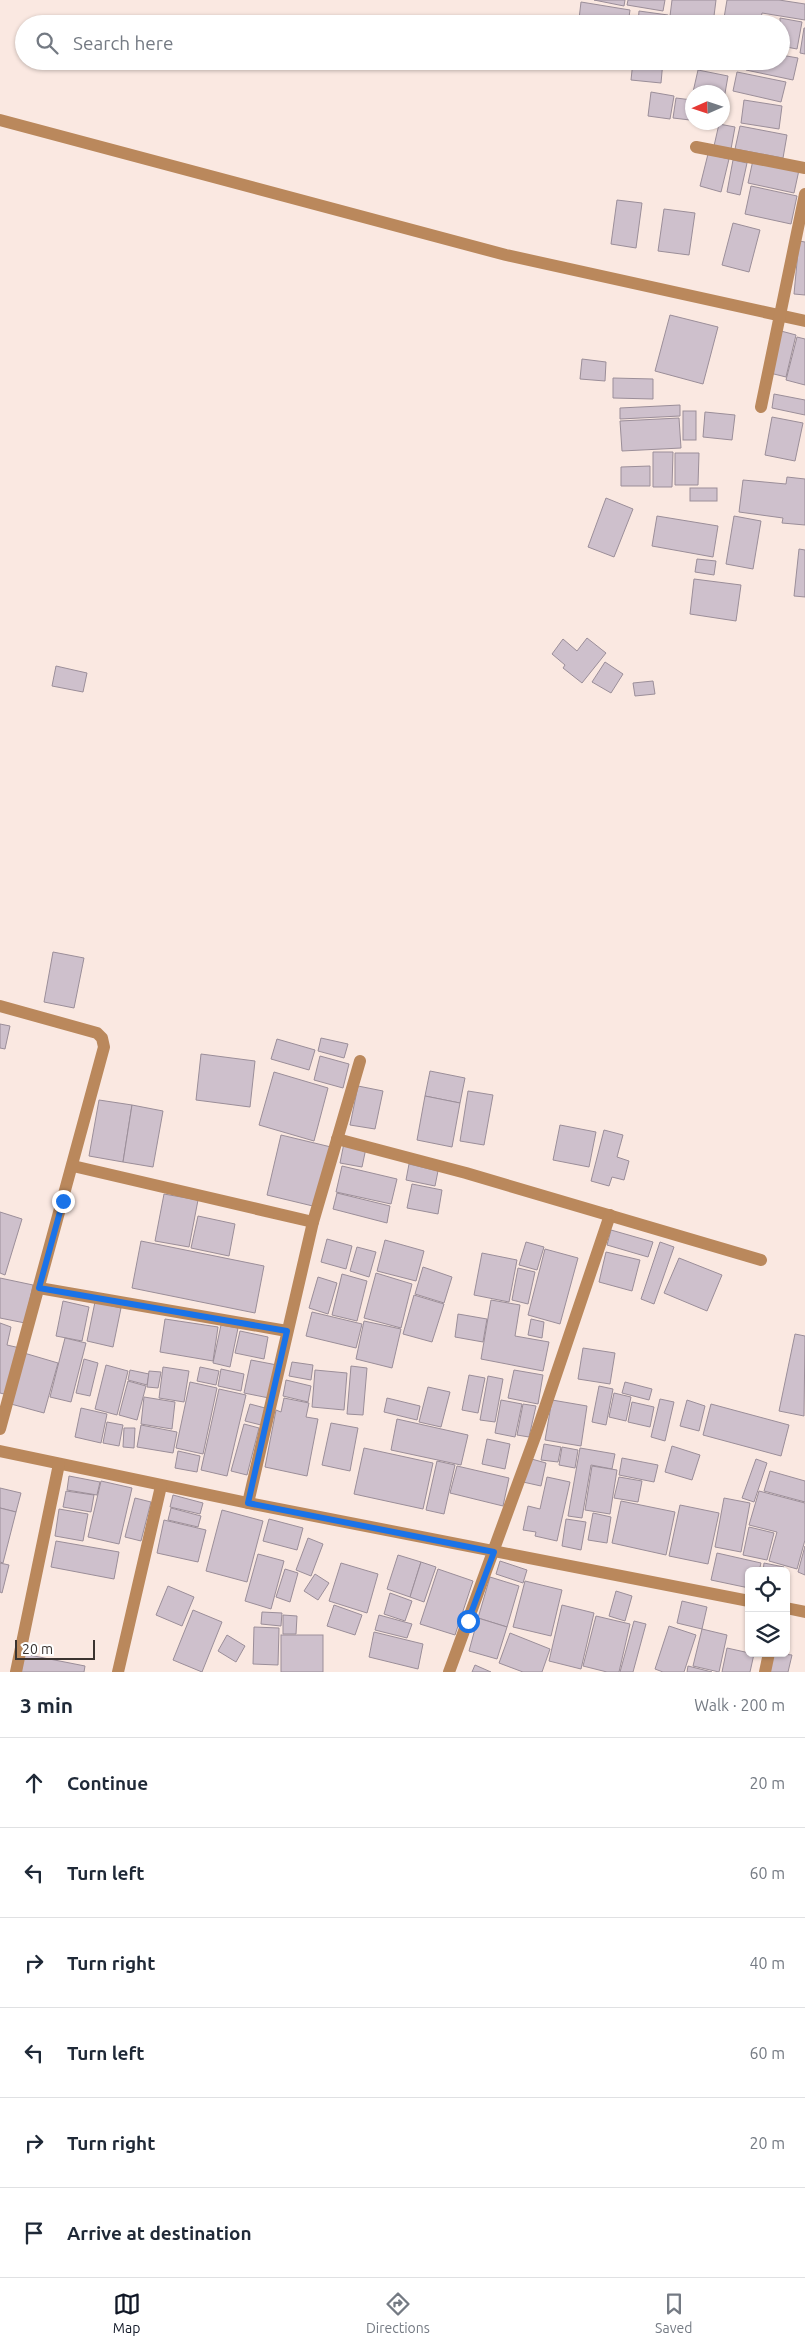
<!DOCTYPE html>
<meta charset="utf-8">
<style>
:root{--surface:#fff;--page:#f2f2f3;--text:#1f2937;--muted:#747a83;--line:#e0e1e3;--accent:#111827}
body{margin:0;font-family:Ubuntu,sans-serif;background:var(--page);color:var(--text)}
.controls{position:absolute;right:15px;bottom:15px;display:grid;overflow:hidden;border-radius:8px;box-shadow:0 1px 4px #0004}
.controls button{width:45px;height:45px;display:grid;place-items:center;padding:0;border:0;border-bottom:1px solid var(--line);background:var(--surface);color:var(--text);font:25px sans-serif}
.compass{position:absolute;left:685px;top:85px;width:45px;height:45px;border-radius:50%;background:var(--surface);box-shadow:0 1px 4px #0004;rotate:267deg}
.scale{position:absolute;left:15px;bottom:12px;width:80px;box-sizing:border-box;padding-left:5px;border:2px solid #3a3330;border-top:0;font-size:14px;line-height:18px;white-space:nowrap;color:#3a3330;-webkit-text-stroke:4px #fff;paint-order:stroke}
.stop{position:absolute;width:15px;height:15px;margin:-11px;border:4px solid #1a73e8;border-radius:50%;background:#fff}
.stop.end{background:#1a73e8;border-color:#fff;box-shadow:0 1px 5px #0008}
.list{margin:0;padding:0;list-style:none}
h2{display:flex;justify-content:space-between;align-items:center;height:65px;margin:0;padding:0 20px;font-size:21px}
h2 small{font-size:16px;font-weight:400;color:var(--muted)}
.list li{display:grid;grid-template-columns:32px 1fr auto;gap:15px;align-items:center;box-sizing:border-box;height:90px;padding:0 20px;border-top:1px solid var(--line)}
.list b{display:block;font-size:19px;white-space:nowrap}
.list em{font-size:16px;font-style:normal;color:var(--muted)}
.icon{flex:none;width:28px;height:28px;fill:none;stroke:currentColor;stroke-width:2;stroke-linecap:round;stroke-linejoin:round}
.map{position:relative;flex:none;width:805px;height:1672px;overflow:hidden}
.search{position:absolute;background:var(--surface);box-shadow:0 1px 4px #0004;left:15px;right:15px;top:15px;height:55px;display:flex;align-items:center;gap:12px;box-sizing:border-box;padding:0 18px;border-radius:28px;color:var(--muted);font-size:19px}
.sheet{height:605px;background:var(--surface)}
nav{display:flex;justify-content:space-around;align-items:center;box-sizing:border-box;height:70px;border-top:1px solid var(--line);background:var(--surface);font-size:14px;color:var(--muted)}
nav a{display:grid;justify-items:center;gap:2px}
nav .on{color:var(--accent)}
.map>svg:first-child{display:block}
.building{fill:#cec0cc;stroke:#9b8e99}
.lines{fill:none;stroke-linecap:round;stroke-linejoin:round}
.minor{stroke:#ba885c;stroke-width:12}
.route{stroke:#1a73e8;stroke-width:6}
</style>
<div class="map">
<svg width="805" height="1672" viewBox="0 0 805 1672">
<rect width="100%" height="100%" fill="#fae8e1"/>
<g class="building">
<path d="M594,0H625L624,6Z"/>
<path d="M628,0H665L663,11L627,5Z"/>
<path d="M672,0H716L713,24H669Z"/>
<path d="M727,0H779L805,4V20L762,13L760,24H723Z"/>
<path d="M581,2L630,10L628,24H604L579,19Z"/>
<path d="M639,11L668,15L667,24H638Z"/>
<path d="M780,18L802,22L797,49L781,46Z"/>
<path d="M804,28H805V54L800,53Z"/>
<path d="M781,55L798,58L793,80L746,70L748,61H781Z"/>
<path d="M633,61H663L661,83L631,80Z"/>
<path d="M672,61H706V67Z"/>
<path d="M698,70L728,76L724,99L722,92H693Z"/>
<path d="M737,72L786,82L781,102L733,91Z"/>
<path d="M651,92L674,96L670,119L648,116Z"/>
<path d="M676,98L692,100L690,120L673,118Z"/>
<path d="M744,100L782,106L779,129L741,123Z"/>
<path d="M719,124L735,127L731,149L714,146Z"/>
<path d="M740,126L787,135L783,158L735,149Z"/>
<path d="M708,154L729,159L721,192L700,186Z"/>
<path d="M733,160L747,163L740,195L727,192Z"/>
<path d="M753,160L799,170L794,193L748,183Z"/>
<path d="M751,186L797,196L791,224L745,214Z"/>
<path d="M617,200L642,203L636,248L611,244Z"/>
<path d="M664,209L695,213L689,255L658,251Z"/>
<path d="M733,223L760,230L749,272L722,265Z"/>
<path d="M799,241L805,242V295L794,294Z"/>
<path d="M670,315L718,327L703,384L655,371Z"/>
<path d="M781,331L796,335L786,377L770,373Z"/>
<path d="M797,337L805,339V385L786,380Z"/>
<path d="M582,359L606,362L605,381L580,379Z"/>
<path d="M613,378L653,379V399L613,398Z"/>
<path d="M774,394L805,400V415L772,408Z"/>
<path d="M680,405V416L620,419V408Z"/>
<rect x="683" y="411" width="13" height="29"/>
<path d="M705,412L735,415L732,440L703,437Z"/>
<path d="M772,417L803,423L795,461L765,455Z"/>
<path d="M679,418L681,448L622,451L620,421Z"/>
<path d="M653,452H673L672,487H653Z"/>
<path d="M675,453H699L698,485H675Z"/>
<path d="M650,466V486H621V467Z"/>
<path d="M787,477L805,479V525L782,523L783,518L739,512L743,480L786,484Z"/>
<rect x="690" y="488" width="27" height="13"/>
<path d="M606,498L633,509L614,557L588,547Z"/>
<path d="M657,516L718,526L713,557L652,546Z"/>
<path d="M734,516L761,521L753,569L726,564Z"/>
<path d="M799,549L805,550V597L794,596Z"/>
<path d="M697,559L716,561L714,575L695,572Z"/>
<path d="M694,579L741,585L736,621L690,614Z"/>
<path d="M587,638L606,653L582,683L563,668L565,665L552,654L563,639L577,651Z"/>
<path d="M605,662L623,674L611,693L592,682Z"/>
<path d="M56,666L87,673L83,692L52,686Z"/>
<path d="M653,681L655,694L635,696L633,683Z"/>
<path d="M53,952L84,958L74,1008L44,1002Z"/>
<path d="M0,1024L10,1026L5,1049L0,1048Z"/>
<path d="M321,1038L348,1044L344,1058L318,1051Z"/>
<path d="M277,1039L315,1050L309,1070L271,1059Z"/>
<path d="M201,1054L255,1061L250,1107L196,1100Z"/>
<path d="M320,1056L349,1064L343,1088L314,1080Z"/>
<path d="M430,1071L465,1078L460,1103L425,1096Z"/>
<path d="M274,1072L328,1088L314,1141L259,1125Z"/>
<path d="M358,1086L383,1091L375,1129L350,1125Z"/>
<path d="M468,1091L493,1095L484,1145L460,1141Z"/>
<path d="M425,1096L460,1103L452,1147L417,1140Z"/>
<path d="M99,1100L132,1105L123,1162L89,1156Z"/>
<path d="M132,1105L163,1111L153,1167L123,1162Z"/>
<path d="M560,1125L596,1132L589,1167L553,1160Z"/>
<path d="M604,1130L623,1135L617,1157L629,1161L624,1180L612,1177L609,1186L591,1181Z"/>
<path d="M281,1135L331,1147L317,1207L267,1195Z"/>
<path d="M344,1143L366,1148L362,1167L340,1163Z"/>
<path d="M409,1164L438,1171L435,1186L406,1180Z"/>
<path d="M342,1166L397,1179L391,1204L336,1192Z"/>
<path d="M412,1184L442,1190L438,1214L407,1208Z"/>
<path d="M337,1193L390,1206L387,1223L333,1209Z"/>
<path d="M164,1194L198,1200L189,1247L155,1241Z"/>
<path d="M0,1212L22,1219L5,1275L0,1273Z"/>
<path d="M198,1216L235,1224L229,1256L191,1248Z"/>
<path d="M611,1230L653,1242L648,1257L607,1245Z"/>
<path d="M327,1239L352,1246L346,1269L321,1262Z"/>
<path d="M385,1240L424,1251L416,1281L377,1271Z"/>
<path d="M141,1241L264,1266L255,1313L132,1288Z"/>
<path d="M526,1242L544,1247L537,1270L519,1265Z"/>
<path d="M660,1242L674,1247L654,1304L641,1299Z"/>
<path d="M357,1247L376,1252L369,1277L350,1271Z"/>
<path d="M545,1249L578,1258L560,1324L528,1315Z"/>
<path d="M606,1252L640,1260L632,1291L599,1282Z"/>
<path d="M482,1253L517,1260L509,1302L474,1295Z"/>
<path d="M679,1258L722,1275L707,1311L664,1293Z"/>
<path d="M423,1267L452,1277L444,1303L415,1294Z"/>
<path d="M518,1268L535,1272L528,1304L512,1300Z"/>
<path d="M376,1273L412,1284L401,1328L364,1318Z"/>
<path d="M342,1274L367,1281L357,1321L332,1315Z"/>
<path d="M318,1277L337,1283L328,1314L309,1308Z"/>
<path d="M0,1278L33,1285L25,1323L0,1318Z"/>
<path d="M414,1295L444,1304L432,1342L403,1334Z"/>
<path d="M491,1300L520,1305L515,1336L549,1342L543,1371L481,1359Z"/>
<path d="M63,1301L89,1307L82,1341L56,1336Z"/>
<path d="M95,1302L121,1308L113,1347L87,1341Z"/>
<path d="M312,1312L362,1324L356,1348L306,1336Z"/>
<path d="M458,1314L487,1319L483,1342L455,1337Z"/>
<path d="M165,1319L218,1327L213,1361L160,1352Z"/>
<path d="M531,1319L544,1322L542,1338L528,1335Z"/>
<path d="M364,1321L401,1329L392,1368L356,1359Z"/>
<path d="M0,1323L11,1327L7,1345L20,1348L8,1395L0,1393Z"/>
<path d="M221,1325L238,1328L230,1367L213,1363Z"/>
<path d="M240,1331L268,1337L264,1359L235,1353Z"/>
<path d="M795,1334L805,1336L804,1416L779,1411Z"/>
<path d="M65,1338L86,1343L71,1402L50,1397Z"/>
<path d="M583,1348L615,1353L610,1384L578,1379Z"/>
<path d="M24,1353L58,1363L44,1413L11,1404Z"/>
<path d="M84,1359L98,1363L90,1396L76,1393Z"/>
<path d="M251,1360L277,1365L269,1398L244,1393Z"/>
<path d="M292,1362L313,1365L311,1380L289,1376Z"/>
<path d="M106,1365L128,1371L117,1415L95,1409Z"/>
<path d="M351,1366L367,1368L363,1415L347,1414Z"/>
<path d="M163,1367L189,1371L184,1402L159,1398Z"/>
<path d="M200,1367L219,1371L216,1385L197,1381Z"/>
<path d="M221,1369L244,1374L241,1391L218,1386Z"/>
<path d="M130,1370L149,1374L147,1385L128,1380Z"/>
<path d="M315,1370L347,1373L344,1410L312,1407Z"/>
<path d="M514,1370L543,1375L538,1404L508,1398Z"/>
<path d="M149,1371L161,1372L158,1388L147,1387Z"/>
<path d="M469,1375L485,1378L478,1413L462,1410Z"/>
<path d="M488,1376L503,1379L495,1422L480,1420Z"/>
<path d="M286,1380L311,1386L308,1402L283,1396Z"/>
<path d="M128,1381L146,1386L137,1420L119,1415Z"/>
<path d="M190,1382L217,1388L203,1454L176,1448Z"/>
<path d="M625,1382L652,1389L649,1400L622,1393Z"/>
<path d="M599,1386L613,1389L606,1425L592,1422Z"/>
<path d="M428,1387L450,1392L441,1427L419,1422Z"/>
<path d="M219,1389L246,1395L227,1476L201,1470Z"/>
<path d="M614,1393L631,1397L626,1421L609,1417Z"/>
<path d="M144,1397L175,1402L172,1429L141,1424Z"/>
<path d="M284,1398L309,1403L306,1417L318,1419L307,1476L265,1467L276,1410L281,1412Z"/>
<path d="M387,1398L420,1406L417,1420L384,1412Z"/>
<path d="M660,1399L674,1402L665,1441L651,1437Z"/>
<path d="M501,1400L522,1404L515,1437L495,1433Z"/>
<path d="M552,1400L587,1406L581,1446L545,1440Z"/>
<path d="M687,1400L705,1406L699,1431L680,1426Z"/>
<path d="M632,1402L654,1407L650,1427L628,1422Z"/>
<path d="M250,1404L265,1408L261,1425L245,1421Z"/>
<path d="M523,1404L536,1406L529,1437L517,1435Z"/>
<path d="M711,1404L789,1425L781,1456L703,1435Z"/>
<path d="M81,1408L107,1414L101,1443L75,1437Z"/>
<path d="M397,1419L468,1435L461,1465L391,1450Z"/>
<path d="M107,1422L123,1425L119,1446L103,1443Z"/>
<path d="M331,1423L358,1428L350,1471L322,1465Z"/>
<path d="M244,1424L259,1428L247,1475L231,1471Z"/>
<path d="M141,1425L177,1432L173,1453L137,1447Z"/>
<path d="M124,1428H135L134,1448L123,1447Z"/>
<path d="M487,1439L510,1444L505,1469L482,1464Z"/>
<path d="M544,1444L561,1447L558,1462L541,1460Z"/>
<path d="M672,1446L700,1455L692,1480L665,1472Z"/>
<path d="M562,1447L578,1450L575,1468L559,1465Z"/>
<path d="M364,1448L433,1463L423,1509L354,1494Z"/>
<path d="M580,1448L615,1454L612,1469L591,1465L582,1518L568,1516Z"/>
<path d="M178,1451L200,1456L197,1472L175,1468Z"/>
<path d="M528,1458L546,1463L541,1486L523,1482Z"/>
<path d="M622,1458L658,1465L654,1482L619,1475Z"/>
<path d="M756,1459L767,1463L754,1502L742,1498Z"/>
<path d="M437,1461L455,1465L444,1514L426,1510Z"/>
<path d="M457,1466L509,1478L503,1506L450,1493Z"/>
<path d="M592,1466L617,1470L610,1514L585,1510Z"/>
<path d="M770,1471L805,1481V1502L764,1491Z"/>
<path d="M69,1476L100,1482L97,1495L67,1490Z"/>
<path d="M547,1477L570,1482L557,1541L535,1536L536,1532L523,1530L528,1506L540,1509Z"/>
<path d="M619,1477L642,1481L638,1502L614,1498Z"/>
<path d="M101,1481L132,1488L119,1544L88,1537Z"/>
<path d="M0,1488L21,1493L16,1512L0,1508Z"/>
<path d="M66,1491L94,1495L91,1512L63,1507Z"/>
<path d="M759,1491L805,1503V1540L797,1569L769,1561L777,1532L749,1525Z"/>
<path d="M173,1495L203,1503L200,1514L170,1507Z"/>
<path d="M135,1498L151,1502L141,1541L125,1537Z"/>
<path d="M724,1498L750,1503L741,1552L715,1547Z"/>
<path d="M621,1501L675,1512L666,1555L612,1543Z"/>
<path d="M680,1505L719,1513L708,1564L669,1556Z"/>
<path d="M0,1508L16,1512L3,1563L0,1562Z"/>
<path d="M171,1508L201,1516L198,1527L168,1520Z"/>
<path d="M59,1509L88,1514L83,1541L55,1536Z"/>
<path d="M222,1510L263,1521L247,1582L206,1571Z"/>
<path d="M593,1513L611,1517L607,1543L588,1540Z"/>
<path d="M269,1519L303,1528L297,1550L263,1541Z"/>
<path d="M566,1519L586,1522L581,1550L562,1546Z"/>
<path d="M164,1520L206,1530L198,1562L157,1553Z"/>
<path d="M749,1527L774,1533L767,1560L743,1555Z"/>
<path d="M308,1538L323,1544L311,1576L296,1570Z"/>
<path d="M56,1541L119,1552L114,1579L51,1567Z"/>
<path d="M805,1546V1575L798,1572Z"/>
<path d="M717,1553L761,1563L759,1571H749V1588L711,1580Z"/>
<path d="M258,1554L284,1561L271,1609L245,1601Z"/>
<path d="M398,1555L421,1562L410,1597L387,1589Z"/>
<path d="M500,1561L527,1570L523,1583L496,1574Z"/>
<path d="M421,1562L436,1567L424,1602L410,1597Z"/>
<path d="M0,1563L9,1565L2,1593L0,1592Z"/>
<path d="M341,1563L378,1574L367,1613L329,1601Z"/>
<path d="M764,1563L784,1567L783,1571H763Z"/>
<path d="M285,1569L298,1573L290,1602L276,1597Z"/>
<path d="M438,1569L473,1581L455,1635L420,1624Z"/>
<path d="M315,1574L329,1583L318,1600L304,1591Z"/>
<path d="M490,1577L519,1586L507,1627L478,1618Z"/>
<path d="M525,1581L562,1590L551,1636L513,1627Z"/>
<path d="M168,1586L194,1597L182,1626L156,1615Z"/>
<path d="M616,1591L632,1596L625,1621L609,1616Z"/>
<path d="M390,1593L412,1601L405,1621L384,1614Z"/>
<path d="M682,1601L707,1607L702,1629L677,1623Z"/>
<path d="M334,1605L362,1615L355,1635L327,1626Z"/>
<path d="M562,1605L594,1613L581,1669L549,1661Z"/>
<path d="M193,1610L222,1622L202,1672L173,1660Z"/>
<path d="M262,1612L282,1613L281,1626L261,1624Z"/>
<path d="M283,1615L297,1616L296,1634H283Z"/>
<path d="M379,1615L412,1624L407,1638L375,1630Z"/>
<path d="M596,1616L630,1624L619,1672H607L583,1666Z"/>
<path d="M478,1618L507,1627L497,1659L469,1651Z"/>
<path d="M634,1621L646,1624L633,1672H620Z"/>
<path d="M669,1626L696,1635L684,1672H663L655,1669Z"/>
<path d="M254,1627L279,1628L278,1665L253,1664Z"/>
<path d="M702,1629L727,1635L719,1672L693,1666Z"/>
<path d="M374,1632L423,1644L418,1669L369,1657Z"/>
<path d="M510,1633L550,1649L542,1672H523L499,1663Z"/>
<path d="M227,1635L245,1646L236,1662L218,1651Z"/>
<rect x="281" y="1635" width="42" height="37"/>
<path d="M727,1648L754,1654L750,1672H722Z"/>
<path d="M772,1653L792,1655L788,1672H768Z"/>
<path d="M24,1654L85,1666L84,1672H21Z"/>
<path d="M475,1665L491,1672H472Z"/>
<path d="M688,1666L712,1672H687Z"/>
</g>
<g class="lines">
<g class="minor">
<path d="M0,120L506,255L805,321"/>
<path d="M696,147L805,168"/>
<path d="M761,407L805,194"/>
<path d="M0,1006L97,1033L102,1038L104,1047L0,1429"/>
<path d="M337,1139L466,1173L761,1260"/>
<path d="M73,1166L313,1222"/>
<path d="M39,1288L287,1331"/>
<path d="M0,1451L248,1503L749,1601"/>
<path d="M248,1503L313,1222L360,1061"/>
<path d="M786,1608L805,1612"/>
<path d="M16,1672L59,1464"/>
<path d="M118,1672L161,1486"/>
<path d="M449,1672L535,1437L610,1215"/>
<path d="M765,1672L769,1653"/>
</g>
</g>
<g class="lines">
<path class="route" d="M63,1201L39,1288L287,1331L248,1503L494,1552L468,1621"/>
</g>
</svg>
<div class="controls">
<button><svg class="icon" aria-label="locate" viewBox="0 0 24 24"><circle cx="12" cy="12" r="6"/><path d="M12 2v4M12 18v4M2 12h4M18 12h4"/></svg></button>
<button><svg class="icon" aria-label="layers" viewBox="0 0 24 24"><path d="M12 4l9 5-9 5-9-5zM3 14l9 5 9-5"/></svg></button>
</div>
<svg class="compass" viewBox="-18 -18 36 36"><path d="M0-13l5 13h-10z" fill="#e53935"/><path d="M0 13l5-13h-10z" fill="#747a83"/></svg>
<div class="scale">20 m</div>
<div class="stop" style="left:468px;top:1621px"></div>
<div class="stop end" style="left:63px;top:1201px"></div>
<div class="search"><svg class="icon" aria-label="search" viewBox="0 0 24 24"><circle cx="10" cy="10" r="6"/><path d="M15 15l6 6"/></svg>Search here</div>
</div>
<section class="sheet">
<h2>3 min<small>Walk · 200 m</small></h2>
<ul class="list">
<li><svg class="icon" aria-label="ahead" viewBox="0 0 24 24"><path d="M12 20V5M6 11l6-6 6 6"/></svg><div><b>Continue</b></div><em>20 m</em></li>
<li><svg class="icon" aria-label="left" viewBox="0 0 24 24"><path d="M17 20v-9H6M10 6l-5 5 5 5"/></svg><div><b>Turn left</b></div><em>60 m</em></li>
<li><svg class="icon" aria-label="right" viewBox="0 0 24 24"><path d="M7 20v-9h11M14 6l5 5-5 5"/></svg><div><b>Turn right</b></div><em>40 m</em></li>
<li><svg class="icon" aria-label="left" viewBox="0 0 24 24"><path d="M17 20v-9H6M10 6l-5 5 5 5"/></svg><div><b>Turn left</b></div><em>60 m</em></li>
<li><svg class="icon" aria-label="right" viewBox="0 0 24 24"><path d="M7 20v-9h11M14 6l5 5-5 5"/></svg><div><b>Turn right</b></div><em>20 m</em></li>
<li><svg class="icon" aria-label="arrive" viewBox="0 0 24 24"><path d="M6 21V4h12l-3 4 3 4H6"/></svg><div><b>Arrive at destination</b></div></li>
</ul>
</section>
<nav>
<a class="on"><svg class="icon" aria-label="map" viewBox="0 0 24 24"><path d="M3 6l6-2 6 2 6-2v14l-6 2-6-2-6 2zM9 4v14M15 6v14"/></svg>Map</a>
<a><svg class="icon" aria-label="directions" viewBox="0 0 24 24"><path d="M12 3l9 9-9 9-9-9zM9 14v-3h6M13 9l2 2-2 2"/></svg>Directions</a>
<a><svg class="icon" aria-label="saved" viewBox="0 0 24 24"><path d="M7 4h10v16l-5-4-5 4z"/></svg>Saved</a>
</nav>
